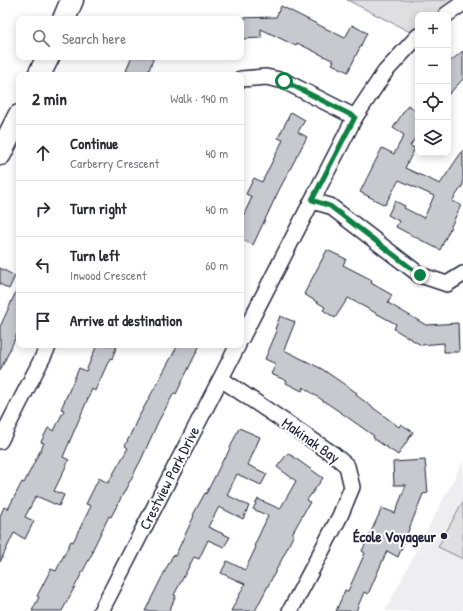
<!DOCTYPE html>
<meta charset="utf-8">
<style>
:root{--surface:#fff;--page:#f7f7f7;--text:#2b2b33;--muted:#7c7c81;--line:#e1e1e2}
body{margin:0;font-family:"Patrick Hand",sans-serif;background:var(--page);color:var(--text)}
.controls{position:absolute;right:12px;top:12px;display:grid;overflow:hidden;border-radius:8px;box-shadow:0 2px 10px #0003}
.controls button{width:36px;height:36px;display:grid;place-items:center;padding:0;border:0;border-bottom:1px solid var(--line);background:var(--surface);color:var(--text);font:20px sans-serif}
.stop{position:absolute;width:12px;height:12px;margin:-9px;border:3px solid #0b8043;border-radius:50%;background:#fff}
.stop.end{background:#0b8043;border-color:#fff;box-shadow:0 1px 4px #0008}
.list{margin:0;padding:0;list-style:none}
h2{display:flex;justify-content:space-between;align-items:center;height:52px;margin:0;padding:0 16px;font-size:17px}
h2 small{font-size:13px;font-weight:400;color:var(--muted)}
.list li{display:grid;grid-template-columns:26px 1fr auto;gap:12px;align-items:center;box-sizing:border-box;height:56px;padding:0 16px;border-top:1px solid var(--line)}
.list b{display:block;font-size:15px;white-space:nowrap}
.list p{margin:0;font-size:13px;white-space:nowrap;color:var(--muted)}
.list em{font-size:13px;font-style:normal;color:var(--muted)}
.icon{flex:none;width:22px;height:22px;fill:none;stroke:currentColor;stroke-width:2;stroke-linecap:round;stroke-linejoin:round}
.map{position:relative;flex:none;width:463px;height:611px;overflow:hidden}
.search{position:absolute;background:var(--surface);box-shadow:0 2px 10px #0003;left:16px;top:16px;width:228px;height:44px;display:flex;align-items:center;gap:10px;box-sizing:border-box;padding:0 14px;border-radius:8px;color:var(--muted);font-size:15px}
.panel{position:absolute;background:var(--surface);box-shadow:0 2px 10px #0003;left:16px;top:72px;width:228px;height:276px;border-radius:8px}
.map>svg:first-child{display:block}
.built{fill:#eeeef1}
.green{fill:#dfdfe2;stroke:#80808e}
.building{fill:#c8c8cf;stroke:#22223b}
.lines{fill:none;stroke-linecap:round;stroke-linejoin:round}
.street-casing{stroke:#22223b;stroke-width:18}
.secondary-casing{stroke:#22223b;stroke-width:25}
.street{stroke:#fff;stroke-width:15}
.secondary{stroke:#fff;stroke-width:22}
.route{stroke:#0b8043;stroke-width:5}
.poi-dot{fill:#22223b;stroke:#fff;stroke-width:1.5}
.labels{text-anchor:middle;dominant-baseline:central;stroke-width:4;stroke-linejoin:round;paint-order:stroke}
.street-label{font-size:15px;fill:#22223b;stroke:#fff}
.poi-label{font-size:15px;font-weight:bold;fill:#22223b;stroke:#fff;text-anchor:end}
</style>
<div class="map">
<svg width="463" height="611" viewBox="0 0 463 611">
<rect width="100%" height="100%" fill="#fff"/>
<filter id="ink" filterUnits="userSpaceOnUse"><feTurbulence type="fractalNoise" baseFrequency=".025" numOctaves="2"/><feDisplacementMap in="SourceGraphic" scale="8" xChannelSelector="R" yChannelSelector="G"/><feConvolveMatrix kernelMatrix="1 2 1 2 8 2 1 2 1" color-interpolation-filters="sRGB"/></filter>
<g filter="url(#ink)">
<path class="built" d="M463,461V611H385Z"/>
<g class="green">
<path d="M347,0H463L446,15H418V36Z"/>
<path d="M463,501V559L438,547Z"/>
</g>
<g class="building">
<path d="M281,6L345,38L352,25L367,33L348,72L332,64L334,61L297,43L296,46L261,29V38L241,39V19L238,18L276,17Z"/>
<path d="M463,51V79L448,95V63Z"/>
<path d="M132,57H154L147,75H135L126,71Z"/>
<path d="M408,105L418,112V134L410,146L415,148L405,168L440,184L463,150V185L452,201L461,205L440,250L396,227L399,221L388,215L395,201L405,206L404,208L424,218L434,196L399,180L385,205L360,192L382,148L394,154L404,135L393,128Z"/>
<path d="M291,112L305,120L298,132L307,137L278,192L253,245L241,239V221L252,197L246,194L254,178L262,182L283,140L278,138Z"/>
<path d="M327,250L346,259L343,265L372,280L371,283L392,295L388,303L426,325L458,323L459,352H444V343L421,345L394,329L396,324L348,298L335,318L323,310L325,307L304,294Z"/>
<path d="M0,268L15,276L9,289L0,284Z"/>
<path d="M19,285V330L0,371V327Z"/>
<path d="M280,316L295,322L284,350L322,369L357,393L356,395L399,427L401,424L413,432L398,455L373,438L374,436L343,414L303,387L302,391L286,383L287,381L271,374L276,364L265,359L277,331L275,329Z"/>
<path d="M97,345H117L112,359L110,358L95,391L92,389L63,457L69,460L54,491L64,495L59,506L36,496L25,517L34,521L25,539L14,533L0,562V516L4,507L8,509L22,482L24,483L44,443L41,442L48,428L54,431L64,410L61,409L79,368L86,371Z"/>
<path d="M178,345H200L176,394L174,393L158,422L141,460L111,517L109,516L92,551L93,552L62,611H32L39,597L37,596L51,569L56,571L71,541L73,542L91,506L86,504L99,478L108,483L128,448L125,446L137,420Z"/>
<path d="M239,428L260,437L248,465L267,474L261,485L237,474L227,495L249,506L243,519L219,507L208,527L230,537L224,547L208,540L199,559L194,557L174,595L176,596L169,611H145L173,555L175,556L194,516L193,515L205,493L206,494L224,458L225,459Z"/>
<path d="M288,453L323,478L307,500L310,502L292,534H294L283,557L255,611H231L245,584L221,573L227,561L245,570L256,547L254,546L268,516L253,509L258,499L280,509L296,481L277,467Z"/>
<path d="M425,460L428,493L423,494L398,557L387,551L368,594L364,592L356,611H336L345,590L348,591L365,553L362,551L382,508L395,513L406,485H394L393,462Z"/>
</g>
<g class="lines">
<g class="street-casing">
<g id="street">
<path d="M446,15L463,3"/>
<path d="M241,79L266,77L284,81L355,117"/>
<path d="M312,201L330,206L420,275L447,284L463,274"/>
<path d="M241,339L355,117L385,72L418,36"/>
<path d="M221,379L333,454L347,466L352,487L340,516L290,611"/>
<path d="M0,441L49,345"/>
<path d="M101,611L238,345"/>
</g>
</g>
<g class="secondary-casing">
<g id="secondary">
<path d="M64,19L72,0"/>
<path d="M39,75L48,57"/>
<path d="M0,154L19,116"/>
</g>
</g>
<use href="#street" class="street"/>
<use href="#secondary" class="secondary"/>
</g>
</g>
<g class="lines" filter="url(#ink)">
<path class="route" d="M284,81L355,117L312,200L330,206L420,275"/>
</g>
<circle class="poi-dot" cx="444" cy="536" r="4"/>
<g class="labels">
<g class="street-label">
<text transform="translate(311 440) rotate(35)">Makinak Bay</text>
<text transform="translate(169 478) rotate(-63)">Crestview Park Drive</text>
</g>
<g class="poi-label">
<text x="436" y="536">École Voyageur</text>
</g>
</g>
</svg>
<div class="controls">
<button>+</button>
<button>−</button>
<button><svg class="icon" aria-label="locate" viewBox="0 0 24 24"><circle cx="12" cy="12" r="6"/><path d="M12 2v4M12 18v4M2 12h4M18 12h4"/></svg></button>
<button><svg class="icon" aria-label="layers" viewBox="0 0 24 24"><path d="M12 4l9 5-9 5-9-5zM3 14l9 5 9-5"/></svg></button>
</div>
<div class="stop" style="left:284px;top:81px"></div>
<div class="stop end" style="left:420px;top:275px"></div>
<div class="search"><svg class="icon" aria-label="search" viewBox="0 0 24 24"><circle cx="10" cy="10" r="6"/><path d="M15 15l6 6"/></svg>Search here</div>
<section class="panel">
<h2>2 min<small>Walk · 140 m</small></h2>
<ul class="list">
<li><svg class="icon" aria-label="ahead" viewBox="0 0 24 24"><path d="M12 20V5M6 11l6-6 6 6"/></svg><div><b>Continue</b><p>Carberry Crescent</p></div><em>40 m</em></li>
<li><svg class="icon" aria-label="right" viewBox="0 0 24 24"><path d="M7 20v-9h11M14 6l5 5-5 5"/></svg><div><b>Turn right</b></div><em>40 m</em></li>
<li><svg class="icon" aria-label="left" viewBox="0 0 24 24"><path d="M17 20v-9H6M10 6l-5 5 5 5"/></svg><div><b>Turn left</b><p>Inwood Crescent</p></div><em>60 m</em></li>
<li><svg class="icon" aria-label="arrive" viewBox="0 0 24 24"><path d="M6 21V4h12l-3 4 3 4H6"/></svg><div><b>Arrive at destination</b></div></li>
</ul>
</section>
</div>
